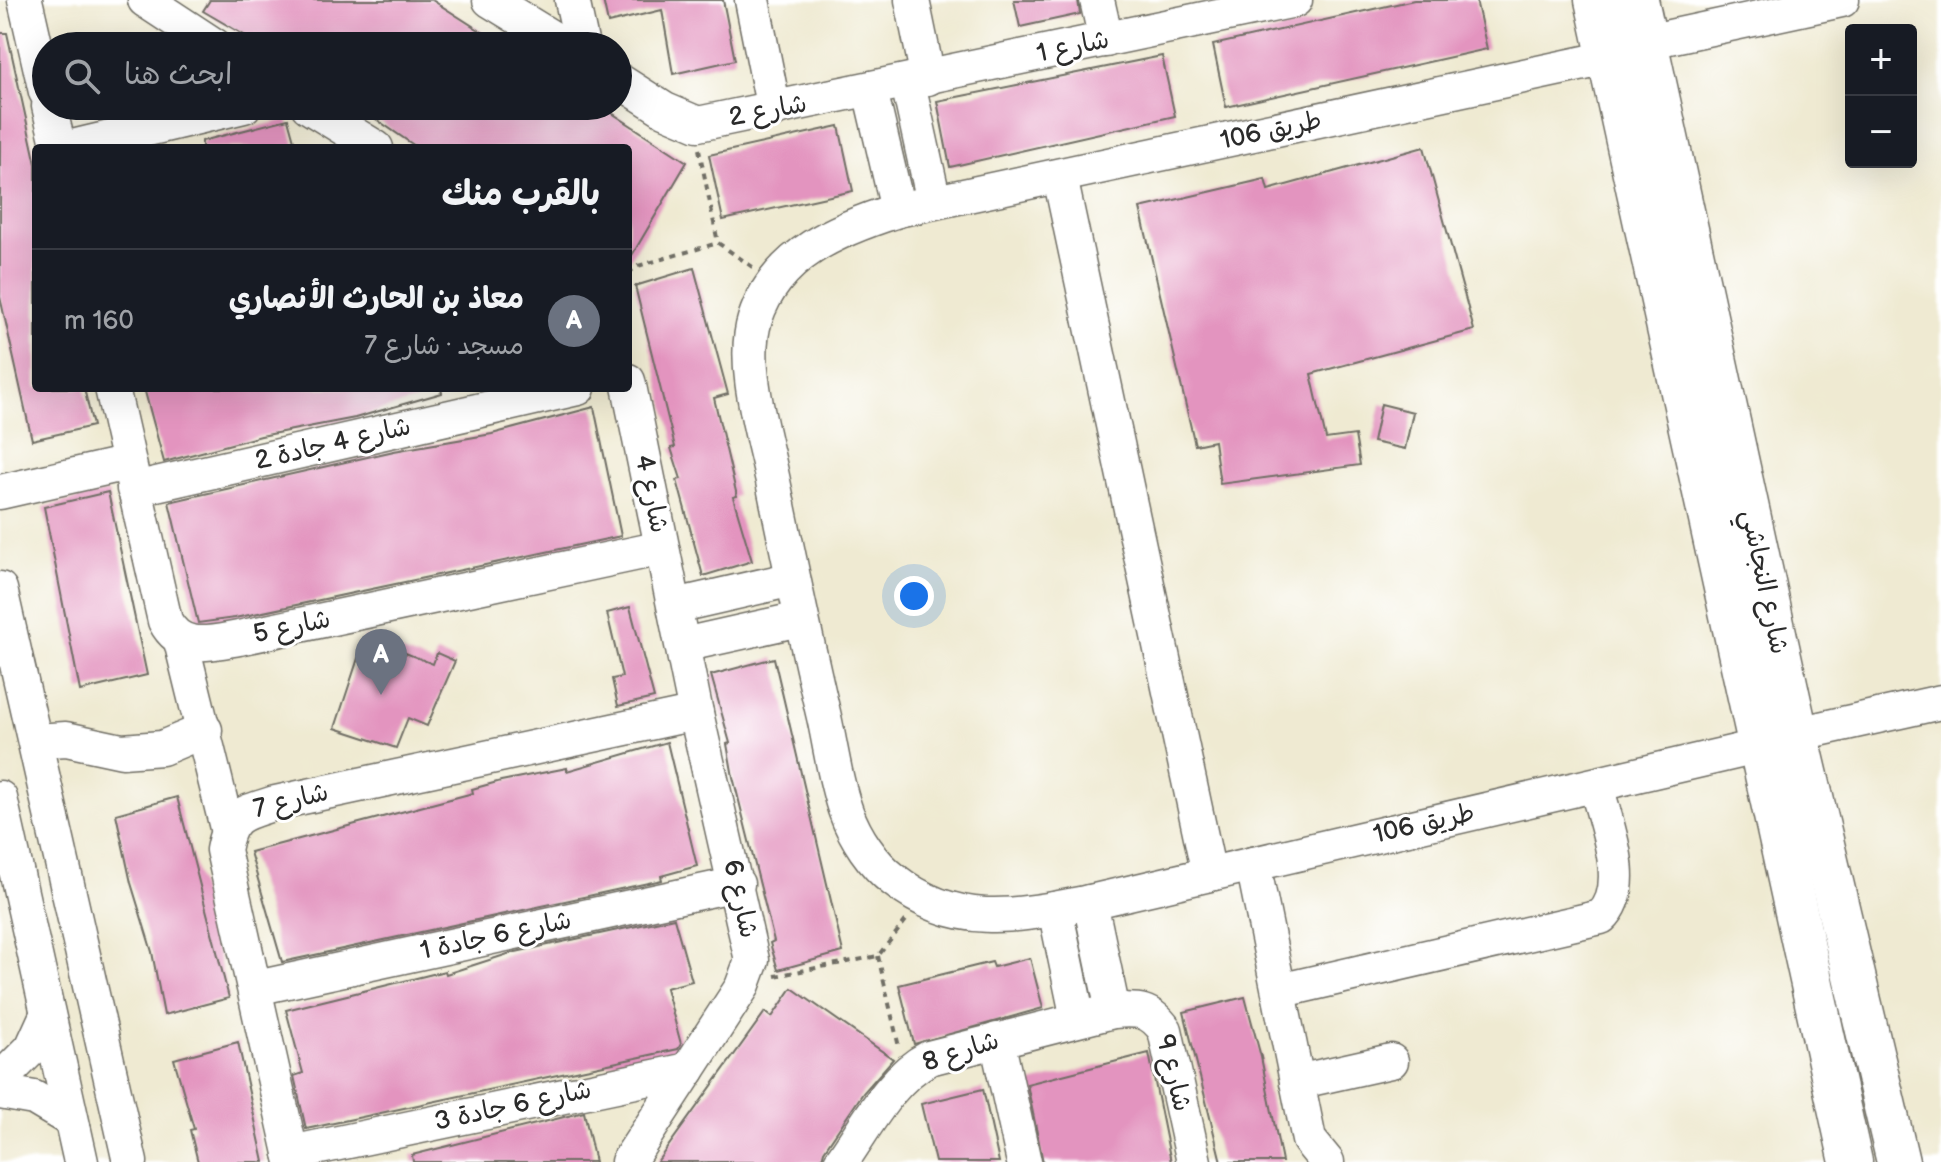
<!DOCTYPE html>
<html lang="ar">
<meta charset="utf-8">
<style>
:root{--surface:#171b24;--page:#242831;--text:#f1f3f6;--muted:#9ea1a6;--line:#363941;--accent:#1a73e8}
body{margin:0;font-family:"Balsamiq Sans","Playpen Sans Arabic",sans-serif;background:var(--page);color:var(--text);direction:rtl}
.controls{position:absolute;right:24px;top:24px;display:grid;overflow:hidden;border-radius:8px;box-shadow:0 8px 32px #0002}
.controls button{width:72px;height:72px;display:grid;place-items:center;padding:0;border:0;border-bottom:2px solid var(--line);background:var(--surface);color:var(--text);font:40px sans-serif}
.you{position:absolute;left:914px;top:596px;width:28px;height:28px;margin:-20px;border:6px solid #fff;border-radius:50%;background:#1a73e8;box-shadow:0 0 0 12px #1a73e833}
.badge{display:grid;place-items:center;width:52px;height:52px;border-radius:50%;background:var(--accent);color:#fff;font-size:26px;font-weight:700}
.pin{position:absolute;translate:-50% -66px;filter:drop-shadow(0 2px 4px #0008)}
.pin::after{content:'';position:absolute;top:42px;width:28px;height:24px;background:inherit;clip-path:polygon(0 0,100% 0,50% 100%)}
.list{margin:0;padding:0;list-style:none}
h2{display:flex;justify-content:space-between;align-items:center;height:104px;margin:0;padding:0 32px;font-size:34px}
h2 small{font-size:26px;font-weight:400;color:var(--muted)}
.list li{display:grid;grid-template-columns:52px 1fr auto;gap:24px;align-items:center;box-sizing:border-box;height:144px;padding:0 32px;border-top:2px solid var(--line)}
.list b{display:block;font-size:30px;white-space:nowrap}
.list p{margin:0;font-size:26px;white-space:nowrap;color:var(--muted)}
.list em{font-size:26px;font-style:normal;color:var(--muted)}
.icon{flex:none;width:44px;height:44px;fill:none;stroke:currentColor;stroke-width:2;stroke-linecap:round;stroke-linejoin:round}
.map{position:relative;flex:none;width:1941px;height:1162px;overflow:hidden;direction:ltr}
.search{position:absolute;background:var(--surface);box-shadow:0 8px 32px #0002;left:32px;top:32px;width:600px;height:88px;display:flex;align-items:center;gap:20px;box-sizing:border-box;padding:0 28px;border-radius:44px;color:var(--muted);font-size:30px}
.panel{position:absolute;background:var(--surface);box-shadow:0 8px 32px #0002;left:32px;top:144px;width:600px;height:248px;border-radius:8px;direction:rtl}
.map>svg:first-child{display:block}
.building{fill:#e394bf}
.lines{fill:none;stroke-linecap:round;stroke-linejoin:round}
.minor-casing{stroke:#706e65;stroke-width:37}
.major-casing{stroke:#706e65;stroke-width:45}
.path{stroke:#706e65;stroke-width:4;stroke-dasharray:6 6;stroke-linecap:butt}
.minor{stroke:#fff;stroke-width:34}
.major{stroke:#fff;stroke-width:42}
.labels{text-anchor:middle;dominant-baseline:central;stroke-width:6;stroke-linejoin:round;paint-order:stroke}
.street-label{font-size:26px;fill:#2b2b2b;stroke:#fff}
</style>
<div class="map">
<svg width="1941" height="1162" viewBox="0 0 1941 1162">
<rect width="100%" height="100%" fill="#fff"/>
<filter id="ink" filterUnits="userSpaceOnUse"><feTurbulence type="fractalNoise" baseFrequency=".0125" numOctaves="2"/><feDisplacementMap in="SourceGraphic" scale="16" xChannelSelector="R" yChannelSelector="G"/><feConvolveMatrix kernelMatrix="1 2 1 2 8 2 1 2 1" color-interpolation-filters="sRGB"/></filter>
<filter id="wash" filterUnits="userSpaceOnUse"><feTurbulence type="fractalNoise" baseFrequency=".006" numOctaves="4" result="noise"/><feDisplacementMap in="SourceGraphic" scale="32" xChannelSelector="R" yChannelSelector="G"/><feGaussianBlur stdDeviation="1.8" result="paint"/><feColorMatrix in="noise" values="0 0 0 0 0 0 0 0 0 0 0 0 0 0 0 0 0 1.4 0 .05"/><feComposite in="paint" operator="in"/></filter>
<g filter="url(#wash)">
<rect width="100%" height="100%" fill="#efead2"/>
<g id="blocks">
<g class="building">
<path d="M210,0H432L504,46H263L203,11Z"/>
<path d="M603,0H723L735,60L673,74L662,10L608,23Z"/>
<path d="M1014,0H1078L1080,14L1020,27Z"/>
<path d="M1414,0H1476L1487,49L1226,107L1213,45Z"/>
<path d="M0,33H7L36,164V388H84L93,426L32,440L0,297Z"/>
<path d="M1162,56L1175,116L950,167L937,101Z"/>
<path d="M357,106H601L687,162L628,262V148H418Z"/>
<path d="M288,119L296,148H202V141Z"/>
<path d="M839,126L853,191L723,220L709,155Z"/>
<path d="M1424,147L1474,330L1311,374L1326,439L1355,435L1360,465L1220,484L1214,441L1195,445L1140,208L1265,179L1268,190Z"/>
<path d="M694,268L728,394L714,398L737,496L733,497L752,561L703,576L677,480L681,479L671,448L675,447L635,286Z"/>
<path d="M144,388H441L442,393L355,418L261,436L164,462Z"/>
<path d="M1381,404L1413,412L1405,449L1373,442Z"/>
<path d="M594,407L621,536L235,618L198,623L169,502L394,451L492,434Z"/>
<path d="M108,492L147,675L80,691L44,507Z"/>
<path d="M630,607L654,698L618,706L612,679L622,677L607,613Z"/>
<path d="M365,637L433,664L437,653L455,661L427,726L408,718L396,748L335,728Z"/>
<path d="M774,658L843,952L778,970L770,943L774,941L733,777L727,744L730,743L711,675Z"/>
<path d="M667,742L697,866L661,876L662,880L282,962L250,852L473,793L472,789L501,781L567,768V771Z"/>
<path d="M177,797L229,998L164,1015L152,952L131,883L116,814Z"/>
<path d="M674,918L692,981L666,988L681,1044L678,1049L306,1129L294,1076L303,1073L286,1010L445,971L446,974L511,953Z"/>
<path d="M1030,958L1043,1008L914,1044L899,985L992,962L994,967Z"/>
<path d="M792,988L893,1059L863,1093L824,1151L821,1162H657L765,1012L772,1017Z"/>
<path d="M1245,997L1261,1057L1282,1162H1221L1184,1012Z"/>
<path d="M238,1042L264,1162H198L190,1130L194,1129L174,1059Z"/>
<path d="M1149,1053L1171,1162H1043L1027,1084Z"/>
<path d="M983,1089L999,1162H935L921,1104Z"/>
<path d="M584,1112L595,1162H413L412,1155Z"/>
</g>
</g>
</g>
<g filter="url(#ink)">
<use href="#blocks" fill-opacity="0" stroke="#706e65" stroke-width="2"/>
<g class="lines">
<g class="minor-casing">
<g id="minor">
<path d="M25,0L46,92"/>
<path d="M145,0L215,46"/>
<path d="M490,0L565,46"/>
<path d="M572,0L582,46"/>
<path d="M752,0L774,110"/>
<path d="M912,0L928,78"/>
<path d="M1097,0L1106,40"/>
<path d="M1646,42L1842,0"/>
<path d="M1608,58L898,210C838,229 776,254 755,319C740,365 765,440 774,486C790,564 806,641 824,717C831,748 835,782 846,812C855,837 873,864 894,880C957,930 1018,916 1090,902L1757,747"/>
<path d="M618,80L665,110L698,124L1295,0"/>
<path d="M908,83L934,202"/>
<path d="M870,90L898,210"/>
<path d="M49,106L59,148"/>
<path d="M308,106L376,148"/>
<path d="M68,148L244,106"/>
<path d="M1060,177L1209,874"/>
<path d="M628,381L696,713L752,960L742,987L628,1162"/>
<path d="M112,388L165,621C181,652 209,643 239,638L662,548"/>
<path d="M134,489L578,388"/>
<path d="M0,492L128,463"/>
<path d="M0,589L130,1162"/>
<path d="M675,606L793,579"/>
<path d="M181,641L227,828"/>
<path d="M683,645L800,619"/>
<path d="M1797,734L1941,702"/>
<path d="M35,741L66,739L122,751L162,748L205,730"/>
<path d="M0,798L81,1162"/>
<path d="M1253,864L1309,1140L1327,1162"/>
<path d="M1090,902L1113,1011"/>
<path d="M1055,909L1078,1019"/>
<path d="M256,988L737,884"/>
<path d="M1279,991L1601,917C1633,888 1605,823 1596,785"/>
<path d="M997,1040L1024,1162"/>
<path d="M0,1080L32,1048L47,1015"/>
<path d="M1297,1082L1391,1061"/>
<path d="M0,1092L34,1098L71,1120"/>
<path d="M291,1153L688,1070"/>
<path d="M293,1162L223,850C230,813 242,814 275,803L696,713"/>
<path d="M841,1162C866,1127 890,1078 929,1058L1113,1011C1138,1009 1150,1009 1165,1030L1194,1162"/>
</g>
</g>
<g class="major-casing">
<g id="major">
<path d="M1596,0L1851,1162"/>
<path d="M1637,0L1797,734L1898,1162"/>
</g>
</g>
<g class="path">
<path d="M699,149L718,243L754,268"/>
<path d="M628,273L638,266L718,243"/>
<path d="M878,956L899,1047"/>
<path d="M775,976L878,956L907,919"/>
</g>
<use href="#minor" class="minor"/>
<use href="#major" class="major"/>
</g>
</g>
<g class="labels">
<g class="street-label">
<text transform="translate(1073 47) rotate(-12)">شارع 1</text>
<text transform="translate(768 111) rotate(-11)">شارع 2</text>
<text transform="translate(1271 131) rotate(-12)">طريق 106</text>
<text transform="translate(333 444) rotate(-13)">شارع 4 جادة 2</text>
<text transform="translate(651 494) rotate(78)">شارع 4</text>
<text transform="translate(1764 582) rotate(78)">شارع النجاشي</text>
<text transform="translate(292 627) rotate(-12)">شارع 5</text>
<text transform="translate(291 801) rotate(-14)">شارع 7</text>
<text transform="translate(1424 824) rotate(-13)">طريق 106</text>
<text transform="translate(740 899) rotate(77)">شارع 6</text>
<text transform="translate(496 936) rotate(-12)">شارع 6 جادة 1</text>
<text transform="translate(961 1052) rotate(-18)">شارع 8</text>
<text transform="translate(1173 1073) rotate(76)">شارع 9</text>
<text transform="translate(513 1106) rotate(-12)">شارع 6 جادة 3</text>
</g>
</g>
</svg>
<div class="controls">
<button>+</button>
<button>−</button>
</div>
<div class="you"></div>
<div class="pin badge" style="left:381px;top:695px;background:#6b7280">A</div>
<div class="search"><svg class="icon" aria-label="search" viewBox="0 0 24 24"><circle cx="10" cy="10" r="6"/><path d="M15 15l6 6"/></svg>ابحث هنا</div>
<section class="panel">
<h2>بالقرب منك<small></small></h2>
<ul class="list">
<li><span class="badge" style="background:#6b7280">A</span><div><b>معاذ بن الحارث الأنصاري</b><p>مسجد · شارع 7</p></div><em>160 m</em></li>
</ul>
</section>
</div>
